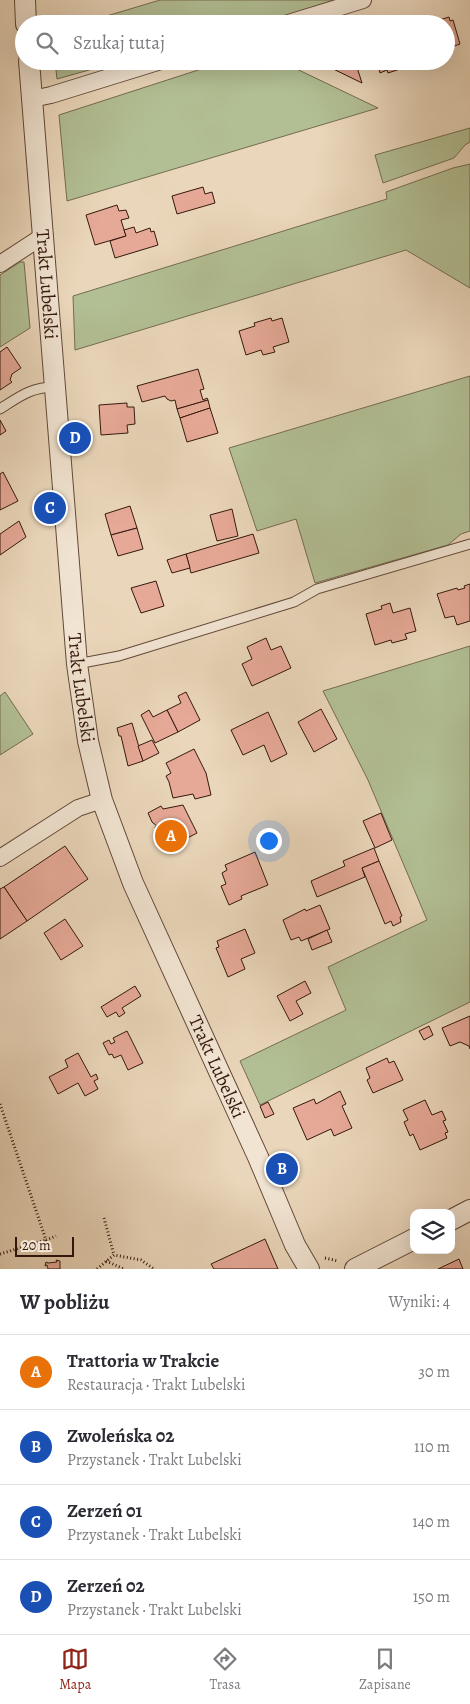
<!DOCTYPE html>
<html lang="pl">
<meta charset="utf-8">
<style>
:root{--surface:#fff;--page:#f2f2f3;--text:#2b2b33;--muted:#7c7c81;--line:#e1e1e2;--accent:#8f2418}
body{margin:0;font-family:Alegreya,serif;background:var(--page);color:var(--text)}
.controls{position:absolute;right:15px;bottom:15px;display:grid;overflow:hidden;border-radius:10px;box-shadow:0 5px 20px #0002}
.controls button{width:45px;height:45px;display:grid;place-items:center;padding:0;border:0;border-bottom:1px solid var(--line);background:var(--surface);color:var(--text);font:25px sans-serif}
.scale{position:absolute;left:15px;bottom:12px;width:59px;box-sizing:border-box;padding-left:5px;border:2px solid #35180d;border-top:0;font-size:14px;line-height:18px;white-space:nowrap;color:#35180d;-webkit-text-stroke:4px #f1e4d2;paint-order:stroke}
.you{position:absolute;left:268px;top:840px;width:18px;height:18px;margin:-12px;border:4px solid #fff;border-radius:50%;background:#1a73e8;box-shadow:0 0 0 8px #1a73e833}
.badge{display:grid;place-items:center;width:32px;height:32px;border-radius:50%;background:var(--accent);color:#fff;font-size:16px;font-weight:700}
.pin{position:absolute;translate:-50% -50%;border:2px solid #fff;box-shadow:0 1px 5px #0006}
.list{margin:0;padding:0;list-style:none}
h2{display:flex;justify-content:space-between;align-items:center;height:65px;margin:0;padding:0 20px;font-size:21px}
h2 small{font-size:16px;font-weight:400;color:var(--muted)}
.list li{display:grid;grid-template-columns:32px 1fr auto;gap:15px;align-items:center;box-sizing:border-box;height:75px;padding:0 20px;border-top:1px solid var(--line)}
.list b{display:block;font-size:19px;white-space:nowrap}
.list p{margin:0;font-size:16px;white-space:nowrap;color:var(--muted)}
.list em{font-size:16px;font-style:normal;color:var(--muted)}
.icon{flex:none;width:28px;height:28px;fill:none;stroke:currentColor;stroke-width:2;stroke-linecap:round;stroke-linejoin:round}
.map{position:relative;flex:none;width:470px;height:1269px;overflow:hidden}
.search{position:absolute;background:var(--surface);box-shadow:0 5px 20px #0002;left:15px;right:15px;top:15px;height:55px;display:flex;align-items:center;gap:12px;box-sizing:border-box;padding:0 18px;border-radius:28px;color:var(--muted);font-size:19px}
.sheet{height:365px;background:var(--surface)}
nav{display:flex;justify-content:space-around;align-items:center;box-sizing:border-box;height:70px;border-top:1px solid var(--line);background:var(--surface);font-size:14px;color:var(--muted)}
nav a{display:grid;justify-items:center;gap:2px}
nav .on{color:var(--accent)}
.map>svg:first-child{display:block}
.green{fill:#b2bf94;stroke:#746c50}
.building{fill:#e6a997;stroke:#35180d}
.lines{fill:none;stroke-linecap:round;stroke-linejoin:round}
.service-casing{stroke:#624838;stroke-width:11}
.minor-casing{stroke:#624838;stroke-width:18}
.tertiary-casing{stroke:#624838;stroke-width:22}
.path{stroke:#35180d;stroke-width:3;stroke-dasharray:1 2.5;stroke-linecap:butt}
.service{stroke:#f1e4d2;stroke-width:9}
.minor{stroke:#f1e4d2;stroke-width:16}
.tertiary{stroke:#f1e4d2;stroke-width:20}
.labels{text-anchor:middle;dominant-baseline:central;stroke-width:4;stroke-linejoin:round;paint-order:stroke}
.street-label{font-size:19px;fill:#35180d;stroke:#f1e4d2}
</style>
<div class="map">
<svg width="470" height="1269" viewBox="0 0 470 1269">
<rect width="100%" height="100%" fill="#ead6ba"/>
<filter id="stains"><feTurbulence type="fractalNoise" baseFrequency=".004" numOctaves="4"/><feColorMatrix values="0 0 0 0 .2 0 0 0 0 .09 0 0 0 0 .02 0 0 0 .5 -.17"/></filter>
<radialGradient id="worn" r=".72"><stop offset=".6" stop-color="#630" stop-opacity="0"/><stop offset="1" stop-color="#630" stop-opacity=".3"/></radialGradient>
<g class="green">
<path d="M160,0H340L255,24H80Z"/>
<path d="M55,61H121L57,79Z"/>
<path d="M226,61H280L378,108L67,201L59,115Z"/>
<path d="M470,128V142L465,145L454,158L383,183L375,155Z"/>
<path d="M470,164V288L406,250L75,350L73,296L387,199L386,192L453,168Z"/>
<path d="M20,262H24L30,328L0,347V275Z"/>
<path d="M470,376V531L461,534L448,545L315,583L296,519L257,531L229,448Z"/>
<path d="M470,646V1002L260,1105L240,1061L346,1010L328,967L427,920L368,780L323,691Z"/>
<path d="M5,692L33,734L0,755V696Z"/>
</g>
<g class="building">
<path d="M449,17L450,21L453,20L460,44L449,48L450,51L446,52V24H427Z"/>
<path d="M320,61H355L362,83L321,63Z"/>
<path d="M377,61H410L399,65L400,69L388,73L387,70L380,73Z"/>
<path d="M203,187L205,194L212,192L215,203L177,214L172,196Z"/>
<path d="M117,205L119,211L126,210L129,218L121,220L126,236L95,245L86,215Z"/>
<path d="M134,227L136,233L150,228L151,232L154,231L158,245L115,258L110,241L126,236L124,230Z"/>
<path d="M271,318L272,321L282,318L289,342L273,347L275,352L263,355L261,350L246,355L239,331L255,326L254,323Z"/>
<path d="M7,347L21,368L12,374L10,380L12,382L0,390V352Z"/>
<path d="M198,369L204,389L200,390L203,400L207,398L208,400L177,409L175,400L171,401L167,399L165,396L142,402L137,386Z"/>
<path d="M208,400L210,408L180,418L177,409Z"/>
<path d="M127,403V407H134L135,424L127,425L128,433L101,435L99,405Z"/>
<path d="M210,408L218,433L187,442L180,418Z"/>
<path d="M0,420L6,431L0,435Z"/>
<path d="M3,472L18,501L0,510V474Z"/>
<path d="M130,506L137,528L111,535L105,514Z"/>
<path d="M232,509L238,536L217,541L210,515Z"/>
<path d="M19,521L26,537L0,555V534Z"/>
<path d="M137,528L143,549L118,556L111,535Z"/>
<path d="M253,534L259,553L191,573L186,554Z"/>
<path d="M186,554L190,568L172,573L167,560Z"/>
<path d="M156,581L164,606L141,613L131,588Z"/>
<path d="M470,584V621L457,625L454,616L445,618L437,594L457,588L458,590L465,588L464,586Z"/>
<path d="M390,603L393,613L410,608L416,631L405,634L407,639L392,643L391,640L375,645L366,614L382,609L381,606Z"/>
<path d="M266,638L271,650L281,646L291,668L252,686L242,664L252,659L247,647Z"/>
<path d="M186,692L200,720L178,732L167,710L181,703L178,696Z"/>
<path d="M321,709L337,739L314,752L298,722Z"/>
<path d="M149,710L153,717L167,710L178,732L155,743L141,715Z"/>
<path d="M268,712L287,754L271,762L264,745L243,755L231,730Z"/>
<path d="M132,723L143,761L128,766L121,736H119L117,728Z"/>
<path d="M152,740L159,753L143,761L138,746Z"/>
<path d="M194,749L206,773L211,795L195,799L193,794L173,798L169,782L166,776L171,773L166,763Z"/>
<path d="M183,805L197,833L166,849L162,840L161,834L159,835L155,827L157,826L152,822L148,813L161,806L163,809Z"/>
<path d="M381,813L392,840L375,848L363,821Z"/>
<path d="M65,846L88,879L27,921L4,887Z"/>
<path d="M374,848L379,861L362,868L365,877L317,897L311,881L345,866L343,861Z"/>
<path d="M255,852L268,885L241,896L242,899L229,905L221,886L226,884L222,873L227,870L225,865Z"/>
<path d="M379,861L402,916L400,917L401,922L393,926L391,921L385,924L362,868Z"/>
<path d="M4,887L27,921L0,939V889Z"/>
<path d="M320,905L330,929L301,941L299,937L291,940L283,920L305,909L306,911Z"/>
<path d="M65,919L83,946L61,960L44,933Z"/>
<path d="M245,929L255,953L241,959L245,969L228,977L216,948L219,947L217,941Z"/>
<path d="M327,930L332,942L312,950L308,939Z"/>
<path d="M305,981L311,993L296,1001L303,1014L290,1021L277,996Z"/>
<path d="M135,986L141,996L122,1008L125,1013L119,1017L116,1012L107,1017L101,1007Z"/>
<path d="M470,1016V1049L469,1046L460,1042L450,1046L442,1028Z"/>
<path d="M429,1026L433,1035L424,1040L419,1031Z"/>
<path d="M127,1031L143,1063L128,1070L121,1055L114,1058L112,1054L109,1055L103,1043L109,1040L111,1044L115,1042L113,1038Z"/>
<path d="M78,1053L91,1077L96,1074L98,1079L94,1081L98,1089L85,1096L78,1083L58,1094L49,1077L68,1067L65,1060Z"/>
<path d="M387,1058L389,1063L394,1061L403,1080L373,1093L367,1080L370,1078L366,1068Z"/>
<path d="M340,1091L346,1104L342,1106L352,1128L334,1136L331,1129L307,1140L293,1108L314,1099L316,1104Z"/>
<path d="M425,1100L432,1115L442,1111L446,1120L443,1121L448,1132L445,1133L447,1138L420,1150L413,1134L410,1136L404,1122L408,1120L403,1110Z"/>
<path d="M268,1102L274,1114L265,1118L260,1106Z"/>
<path d="M265,1239L278,1269H214L211,1264Z"/>
<path d="M459,1259L463,1269H438Z"/>
<path d="M56,1260L60,1261V1269H48L47,1265L45,1266L46,1262L48,1263L57,1262Z"/>
</g>
<g class="lines">
<g class="service-casing">
<g id="service">
<path d="M0,409C20,396 31,387 56,387"/>
<path d="M77,664L119,656L294,602L317,589L470,544"/>
</g>
</g>
<g class="minor-casing">
<g id="minor">
<path d="M285,24L363,0"/>
<path d="M32,99L51,95L161,61"/>
<path d="M0,264L43,236"/>
<path d="M0,858L78,808L102,800"/>
</g>
</g>
<g class="tertiary-casing">
<g id="tertiary">
<path d="M25,0L26,24"/>
<path id="s1" d="M29,61L77,664L88,741L102,800L133,883L258,1157L295,1245L309,1269"/>
<path d="M451,1220L470,1210"/>
<path d="M355,1269L414,1239"/>
</g>
</g>
<g class="path">
<path d="M0,1104L46,1240L56,1236"/>
<path d="M104,1218L114,1255"/>
<path d="M0,1254L46,1240"/>
<path d="M325,1258L338,1261"/>
<path d="M106,1261L124,1269"/>
<path d="M97,1269L114,1255L141,1260L154,1269"/>
</g>
<use href="#service" class="service"/>
<use href="#minor" class="minor"/>
<use href="#tertiary" class="tertiary"/>
</g>
<g class="labels">
<g class="street-label">
<text stroke="none"><textPath href="#s1" startOffset="224">Trakt Lubelski</textPath></text>
<text stroke="none"><textPath href="#s1" startOffset="629">Trakt Lubelski</textPath></text>
<text stroke="none"><textPath href="#s1" startOffset="1034">Trakt Lubelski</textPath></text>
</g>
</g>
<rect width="100%" height="100%" filter="url(#stains)"/>
<rect width="100%" height="100%" fill="url(#worn)"/>
</svg>
<div class="controls">
<button><svg class="icon" aria-label="layers" viewBox="0 0 24 24"><path d="M12 4l9 5-9 5-9-5zM3 14l9 5 9-5"/></svg></button>
</div>
<div class="scale">20 m</div>
<div class="you"></div>
<div class="pin badge" style="left:171px;top:836px;background:#e8710a">A</div>
<div class="pin badge" style="left:282px;top:1169px;background:#1a4fb4">B</div>
<div class="pin badge" style="left:50px;top:508px;background:#1a4fb4">C</div>
<div class="pin badge" style="left:75px;top:438px;background:#1a4fb4">D</div>
<div class="search"><svg class="icon" aria-label="search" viewBox="0 0 24 24"><circle cx="10" cy="10" r="6"/><path d="M15 15l6 6"/></svg>Szukaj tutaj</div>
</div>
<section class="sheet">
<h2>W pobliżu<small>Wyniki: 4</small></h2>
<ul class="list">
<li><span class="badge" style="background:#e8710a">A</span><div><b>Trattoria w Trakcie</b><p>Restauracja · Trakt Lubelski</p></div><em>30 m</em></li>
<li><span class="badge" style="background:#1a4fb4">B</span><div><b>Zwoleńska 02</b><p>Przystanek · Trakt Lubelski</p></div><em>110 m</em></li>
<li><span class="badge" style="background:#1a4fb4">C</span><div><b>Zerzeń 01</b><p>Przystanek · Trakt Lubelski</p></div><em>140 m</em></li>
<li><span class="badge" style="background:#1a4fb4">D</span><div><b>Zerzeń 02</b><p>Przystanek · Trakt Lubelski</p></div><em>150 m</em></li>
</ul>
</section>
<nav>
<a class="on"><svg class="icon" aria-label="map" viewBox="0 0 24 24"><path d="M3 6l6-2 6 2 6-2v14l-6 2-6-2-6 2zM9 4v14M15 6v14"/></svg>Mapa</a>
<a><svg class="icon" aria-label="directions" viewBox="0 0 24 24"><path d="M12 3l9 9-9 9-9-9zM9 14v-3h6M13 9l2 2-2 2"/></svg>Trasa</a>
<a><svg class="icon" aria-label="saved" viewBox="0 0 24 24"><path d="M7 4h10v16l-5-4-5 4z"/></svg>Zapisane</a>
</nav>
